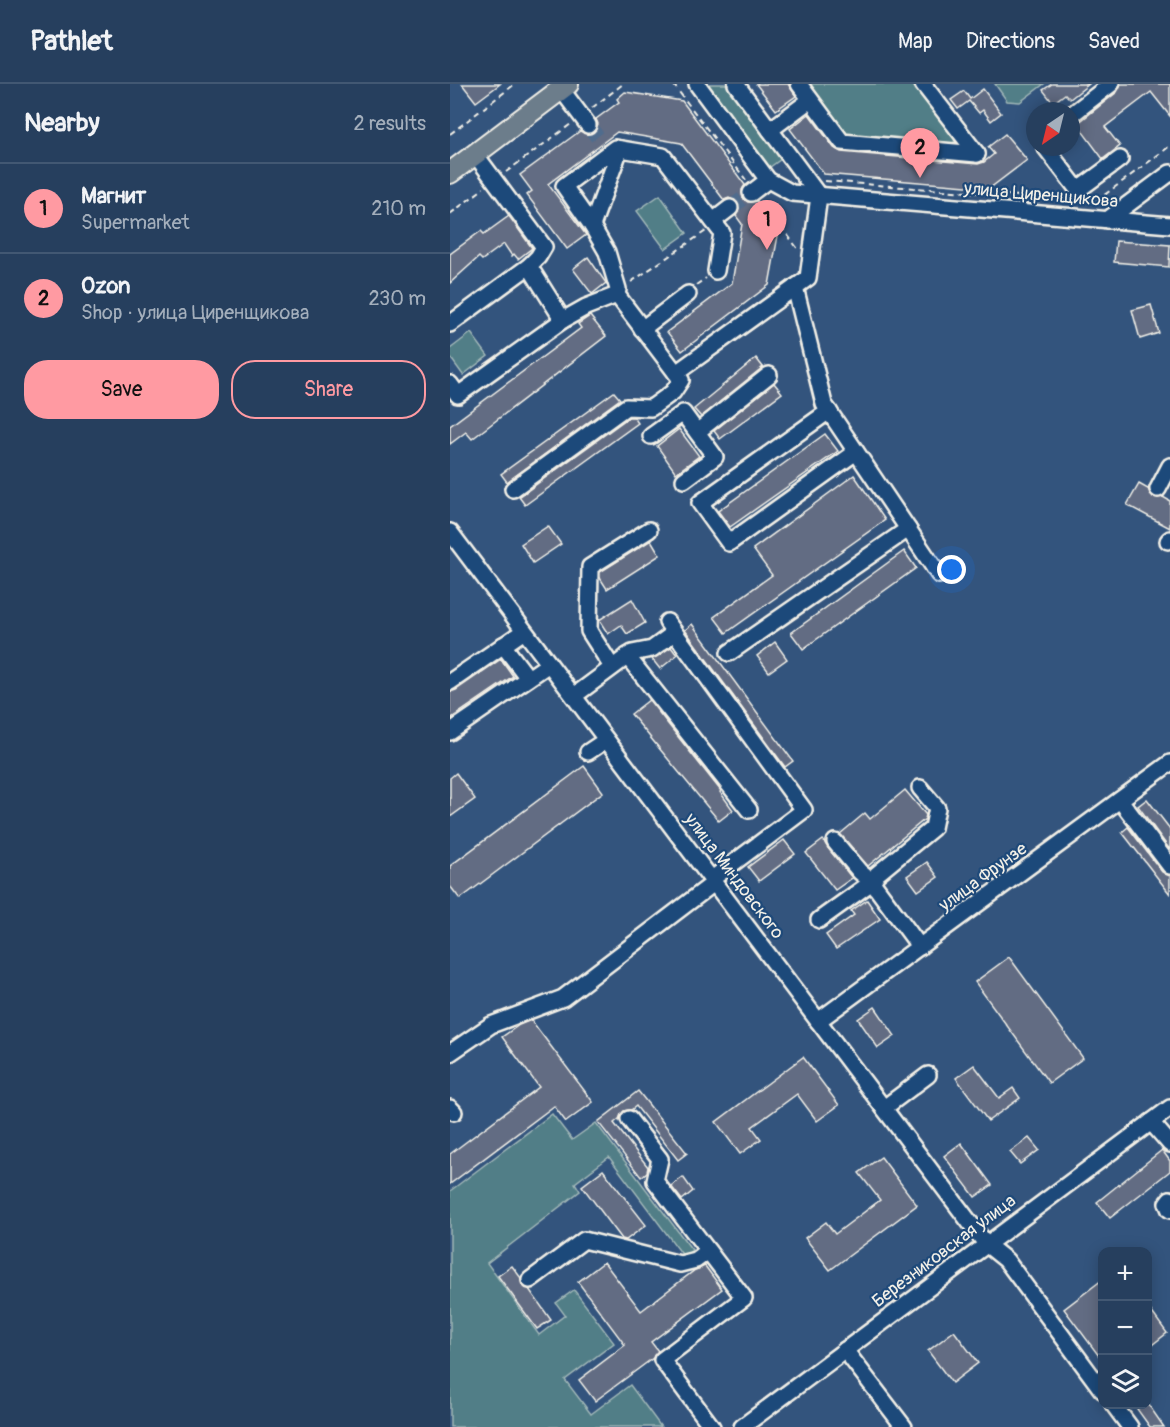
<!DOCTYPE html>
<meta charset="utf-8">
<style>
:root{--surface:#263f5e;--page:#324a67;--text:#f1f3f6;--muted:#a4afbc;--line:#425873;--accent:#ff9aa2}
body{margin:0;font-family:Pangolin,sans-serif;background:var(--page);color:var(--text)}
.controls{position:absolute;right:18px;bottom:18px;display:grid;overflow:hidden;border-radius:12px;box-shadow:0 3px 15px #0003}
.controls button{width:54px;height:54px;display:grid;place-items:center;padding:0;border:0;border-bottom:2px solid var(--line);background:var(--surface);color:var(--text);font:30px sans-serif}
.compass{position:absolute;left:576px;top:18px;width:54px;height:54px;border-radius:50%;background:var(--surface);box-shadow:0 3px 15px #0003;rotate:215deg}
.you{position:absolute;left:502px;top:486px;width:21px;height:21px;margin:-15px;border:4px solid #fff;border-radius:50%;background:#1a73e8;box-shadow:0 0 0 9px #1a73e833}
.badge{display:grid;place-items:center;width:39px;height:39px;border-radius:50%;background:var(--accent);color:#111;font-size:20px;font-weight:700}
.pin{position:absolute;translate:-50% -50px;filter:drop-shadow(0 2px 3px #0008)}
.pin::after{content:'';position:absolute;top:32px;width:21px;height:18px;background:inherit;clip-path:polygon(0 0,100% 0,50% 100%)}
.list{margin:0;padding:0;list-style:none}
h2{display:flex;justify-content:space-between;align-items:center;height:78px;margin:0;padding:0 24px;font-size:26px}
h2 small{font-size:20px;font-weight:400;color:var(--muted)}
.list li{display:grid;grid-template-columns:39px 1fr auto;gap:18px;align-items:center;box-sizing:border-box;height:90px;padding:0 24px;border-top:2px solid var(--line)}
.list b{display:block;font-size:22px;white-space:nowrap}
.list p{margin:0;font-size:20px;white-space:nowrap;color:var(--muted)}
.list em{font-size:20px;font-style:normal;color:var(--muted)}
.actions{display:flex;gap:12px;padding:18px 24px}
.actions a{flex:1;padding:14px 0;border:2px solid var(--accent);border-radius:24px;text-align:center;font-size:21px;color:var(--accent)}
.actions .main{background:var(--accent);color:#111}
.icon{flex:none;width:33px;height:33px;fill:none;stroke:currentColor;stroke-width:2;stroke-linecap:round;stroke-linejoin:round}
.map{position:relative;flex:none;width:720px;height:1343px;overflow:hidden}
header{display:flex;align-items:center;gap:36px;box-sizing:border-box;height:84px;padding:0 30px;background:var(--surface);border-bottom:2px solid var(--line)}
header strong{font-size:28px}
nav{display:flex;gap:33px;margin-inline-start:auto;font-size:21px}
main{display:flex}
aside{flex:1;background:var(--surface)}
.map>svg:first-child{display:block}
.green{fill:#517e87;stroke:#a2b8b8;stroke-width:1.5}
.building{fill:#626c83;stroke:#f4f1e8;stroke-width:1.5}
.lines{fill:none;stroke-linecap:round;stroke-linejoin:round}
.minor-tunnel{stroke:#506c8d;stroke-width:15;stroke-dasharray:15 8;stroke-linecap:butt}
.minor-casing{stroke:#f4f1e8;stroke-width:20}
.major-casing{stroke:#f4f1e8;stroke-width:24}
.path{stroke:#f4f1e8;stroke-width:2;stroke-dasharray:6 4.5;stroke-linecap:butt}
.minor{stroke:#1f4a7a;stroke-width:15}
.major{stroke:#6c7d8b;stroke-width:20}
.labels{text-anchor:middle;dominant-baseline:central;stroke-width:4.5;stroke-linejoin:round;paint-order:stroke}
.street-label{font-size:18px;fill:#f4f1e8;stroke:#1f4a7a}
</style>
<header>
<strong>Pathlet</strong>
<nav><a>Map</a><a>Directions</a><a>Saved</a></nav>
</header>
<main>
<aside>
<h2>Nearby<small>2 results</small></h2>
<ul class="list">
<li><span class="badge">1</span><div><b>Магнит</b><p>Supermarket</p></div><em>210 m</em></li>
<li><span class="badge">2</span><div><b>Ozon</b><p>Shop · улица Циренщикова</p></div><em>230 m</em></li>
</ul>
<div class="actions"><a class="main">Save</a><a>Share</a></div>
</aside>
<div class="map">
<svg width="720" height="1343" viewBox="0 0 720 1343">
<rect width="100%" height="100%" fill="#33547d"/>
<filter id="ink" filterUnits="userSpaceOnUse"><feTurbulence type="fractalNoise" baseFrequency=".0167" numOctaves="2"/><feDisplacementMap in="SourceGraphic" scale="12" xChannelSelector="R" yChannelSelector="G"/><feConvolveMatrix kernelMatrix="1 2 1 2 8 2 1 2 1" color-interpolation-filters="sRGB"/></filter>
<g filter="url(#ink)">
<g class="green">
<path d="M252,0H276L331,75L316,86Z"/>
<path d="M353,0H466L506,51L503,62L393,54Z"/>
<path d="M545,0H594L570,18L557,17Z"/>
<path d="M210,111L237,149L215,165L187,127Z"/>
<path d="M21,249L38,272L13,291L0,273V265Z"/>
<path d="M102,1030L122,1056L146,1039L242,1166L234,1173L159,1073L125,1099L130,1107L37,1179L89,1251L115,1231L106,1219L124,1206L164,1259L115,1296L141,1330L180,1301L211,1343H0V1107Z"/>
</g>
<g class="building">
<path d="M12,0H50L26,18Z"/>
<path d="M306,0H338L346,12L326,26Z"/>
<path d="M602,0H639L620,15L615,10L603,19L593,6Z"/>
<path d="M671,0H720V32L701,8L655,43L670,62L653,75L627,40L667,8Z"/>
<path d="M533,5L551,29L541,37L533,26L529,29L519,17L508,25L501,16L514,7L520,15Z"/>
<path d="M175,8L232,17L295,101L292,106L293,114L298,118L307,117L329,146L319,201L232,267L217,248L282,199L292,140L286,132L290,123L287,118L279,114L274,116L231,59L167,48L98,100L136,151L117,165L77,111L82,107L70,91L130,47L139,51L144,48L148,40L146,35L169,18L167,15Z"/>
<path d="M359,30L384,64L391,68L528,80L534,78L544,70L538,63L555,50L577,76L540,104L374,90L340,45Z"/>
<path d="M59,132L82,164L68,175L64,170L62,172L54,160L32,176L29,173L0,199V170L31,147L34,150Z"/>
<path d="M666,157L720,161L719,183L664,178Z"/>
<path d="M138,173L156,199L142,210L123,185Z"/>
<path d="M701,221L709,249L690,255L682,226Z"/>
<path d="M140,232L156,252L22,355L16,348L0,360V342L131,244L128,240Z"/>
<path d="M306,274L313,283L251,333L244,325Z"/>
<path d="M324,299L332,309L270,355L264,347Z"/>
<path d="M164,308L170,315L57,398L51,390Z"/>
<path d="M179,333H184L188,339L75,421L69,413Z"/>
<path d="M229,345L249,372L226,389L207,362Z"/>
<path d="M375,350L388,367L280,443L268,427Z"/>
<path d="M404,391L435,436L276,549L264,533L322,491L303,465Z"/>
<path d="M689,400L698,405L703,413H713L720,417V444L677,421Z"/>
<path d="M98,442L111,460L83,479L71,460Z"/>
<path d="M201,456L210,471L157,505L150,494V488Z"/>
<path d="M454,467L466,484L353,565L341,549Z"/>
<path d="M182,515L195,539L177,550L171,541L158,550L149,536Z"/>
<path d="M242,540L343,677L335,683L235,546Z"/>
<path d="M325,558L337,575L319,588L307,572Z"/>
<path d="M221,563L227,571L210,585L202,575Z"/>
<path d="M51,575L63,592L0,635V608L6,606Z"/>
<path d="M199,616L271,707L270,708L283,726L269,737L181,630Z"/>
<path d="M134,682L153,708L10,815L0,802V782Z"/>
<path d="M6,689L25,715L0,733V694Z"/>
<path d="M455,706L476,731L475,735L418,782L390,750L415,729L420,735Z"/>
<path d="M697,715L720,745V766L688,722Z"/>
<path d="M678,743L712,788L720,792V810L672,748Z"/>
<path d="M334,756L345,770L309,797L298,783Z"/>
<path d="M373,756L378,764L402,794L385,806L356,769Z"/>
<path d="M477,778L488,793L468,807L457,792Z"/>
<path d="M417,816L430,835L386,865L376,851L404,831L401,827Z"/>
<path d="M559,873L633,974L599,999L525,898Z"/>
<path d="M425,923L445,952L428,964L408,935Z"/>
<path d="M81,936L143,1018L116,1038L104,1022L0,1100V1070L89,1003L52,953L69,941Z"/>
<path d="M353,973L389,1021L367,1037L347,1010L302,1043L311,1055L290,1070L266,1038Z"/>
<path d="M524,981L549,1014L563,1004L570,1014L538,1037L506,994Z"/>
<path d="M188,1007L237,1069L228,1076L186,1022L181,1026L174,1027L169,1035L164,1039L198,1083L197,1088L191,1093L148,1038Z"/>
<path d="M579,1054L589,1066L570,1080L560,1068Z"/>
<path d="M511,1059L542,1101L525,1113L494,1072Z"/>
<path d="M712,1066L720,1077V1087L660,1134L647,1118Z"/>
<path d="M431,1073L467,1121L380,1186L355,1154L376,1138L385,1150L430,1116L409,1089Z"/>
<path d="M153,1086L196,1141L176,1156L172,1155L132,1102Z"/>
<path d="M233,1093L243,1107L232,1116L221,1102Z"/>
<path d="M154,1178L191,1227L245,1186L255,1182L272,1205L201,1258L208,1267L203,1274L145,1317L129,1296L175,1261L128,1198Z"/>
<path d="M62,1182L71,1194L72,1201L79,1205L101,1236L87,1245L48,1192Z"/>
<path d="M652,1196V1276L614,1225Z"/>
<path d="M698,1223L717,1249L698,1264Z"/>
<path d="M504,1247L528,1279L502,1299L478,1267Z"/>
<path d="M694,1320H698L714,1343H700L687,1325Z"/>
</g>
<g class="lines">
<g class="minor-tunnel">
<path d="M138,41L152,59"/>
<path d="M280,124L301,109"/>
</g>
<g class="minor-casing">
<g id="minor">
<path d="M247,0L318,96L342,109L720,141"/>
<path d="M286,0L369,112"/>
<path d="M349,0L392,58L527,70"/>
<path d="M473,0L527,70"/>
<path d="M111,5L138,41"/>
<path d="M621,31L661,0"/>
<path d="M320,46L360,16"/>
<path d="M595,63L628,106L670,75"/>
<path d="M301,109L318,96"/>
<path d="M657,136L720,89"/>
<path d="M263,137L280,124"/>
<path d="M142,142L170,65"/>
<path d="M79,182L113,236"/>
<path d="M266,187L272,149L213,72L165,64L114,102L142,142L157,168L168,205L167,211L226,289L358,194L369,112"/>
<path d="M345,203L374,320L489,491"/>
<path d="M0,240L79,182L88,173L94,163L25,70"/>
<path d="M192,245L238,210"/>
<path d="M0,300L8,311L113,236L136,223L167,211"/>
<path d="M379,327L250,419L279,459L406,368"/>
<path d="M247,348L319,291"/>
<path d="M201,352L233,329L265,373L234,396"/>
<path d="M63,405L176,323L201,324L223,308L231,296L226,289"/>
<path d="M708,405L720,382"/>
<path d="M0,448L536,1160L556,1176L652,1306"/>
<path d="M718,457L720,455"/>
<path d="M217,538L354,726L262,795"/>
<path d="M53,561L78,594"/>
<path d="M279,569L458,445"/>
<path d="M177,572L299,726"/>
<path d="M162,583L139,547L140,483L199,446"/>
<path d="M0,598L74,547"/>
<path d="M124,612L182,569L202,565L224,549"/>
<path d="M0,648L99,580"/>
<path d="M138,668L156,656"/>
<path d="M670,716L720,782"/>
<path d="M385,758L410,788L422,798L427,790L483,744L487,724L470,704"/>
<path d="M369,836L422,798L470,863"/>
<path d="M368,937L720,679"/>
<path d="M0,969L41,941L113,914L264,799"/>
<path d="M0,1024L4,1028"/>
<path d="M434,1024L478,991"/>
<path d="M179,1035L210,1075L205,1097L294,1214L212,1276L262,1343"/>
<path d="M701,1038L720,1060"/>
<path d="M720,1115L717,1119L720,1126"/>
<path d="M80,1196L134,1156L230,1180L246,1176L258,1167"/>
<path d="M395,1266L454,1343"/>
<path d="M663,1320L680,1343"/>
<path d="M292,1343L720,1024"/>
</g>
</g>
<g class="major-casing">
<path id="major" d="M0,89L118,0"/>
</g>
<g class="path">
<path d="M223,0L296,96"/>
<path d="M142,24L173,0"/>
<path d="M0,50L65,0"/>
<path d="M56,88L121,40"/>
<path d="M375,97L621,116"/>
<path d="M312,117L348,165"/>
<path d="M636,117L645,118L720,62"/>
<path d="M0,130L34,104"/>
<path d="M181,198L256,147"/>
<path d="M246,201L256,194"/>
</g>
<use href="#minor" class="minor"/>
<use href="#major" class="major"/>
</g>
</g>
<g class="labels">
<g class="street-label">
<text transform="translate(591 111) rotate(5)">улица Циренщикова</text>
<text transform="translate(284 792) rotate(53)">улица Миндовского</text>
<text transform="translate(533 793) rotate(-36)">улица Фрунзе</text>
<text transform="translate(494 1167) rotate(-37)">Березниковская улица</text>
</g>
</g>
</svg>
<div class="controls">
<button>+</button>
<button>−</button>
<button><svg class="icon" aria-label="layers" viewBox="0 0 24 24"><path d="M12 4l9 5-9 5-9-5zM3 14l9 5 9-5"/></svg></button>
</div>
<svg class="compass" viewBox="-18 -18 36 36"><path d="M0-13l5 13h-10z" fill="#e53935"/><path d="M0 13l5-13h-10z" fill="#a4afbc"/></svg>
<div class="you"></div>
<div class="pin badge" style="left:317px;top:166px">1</div>
<div class="pin badge" style="left:470px;top:94px">2</div>
</div>
</main>
